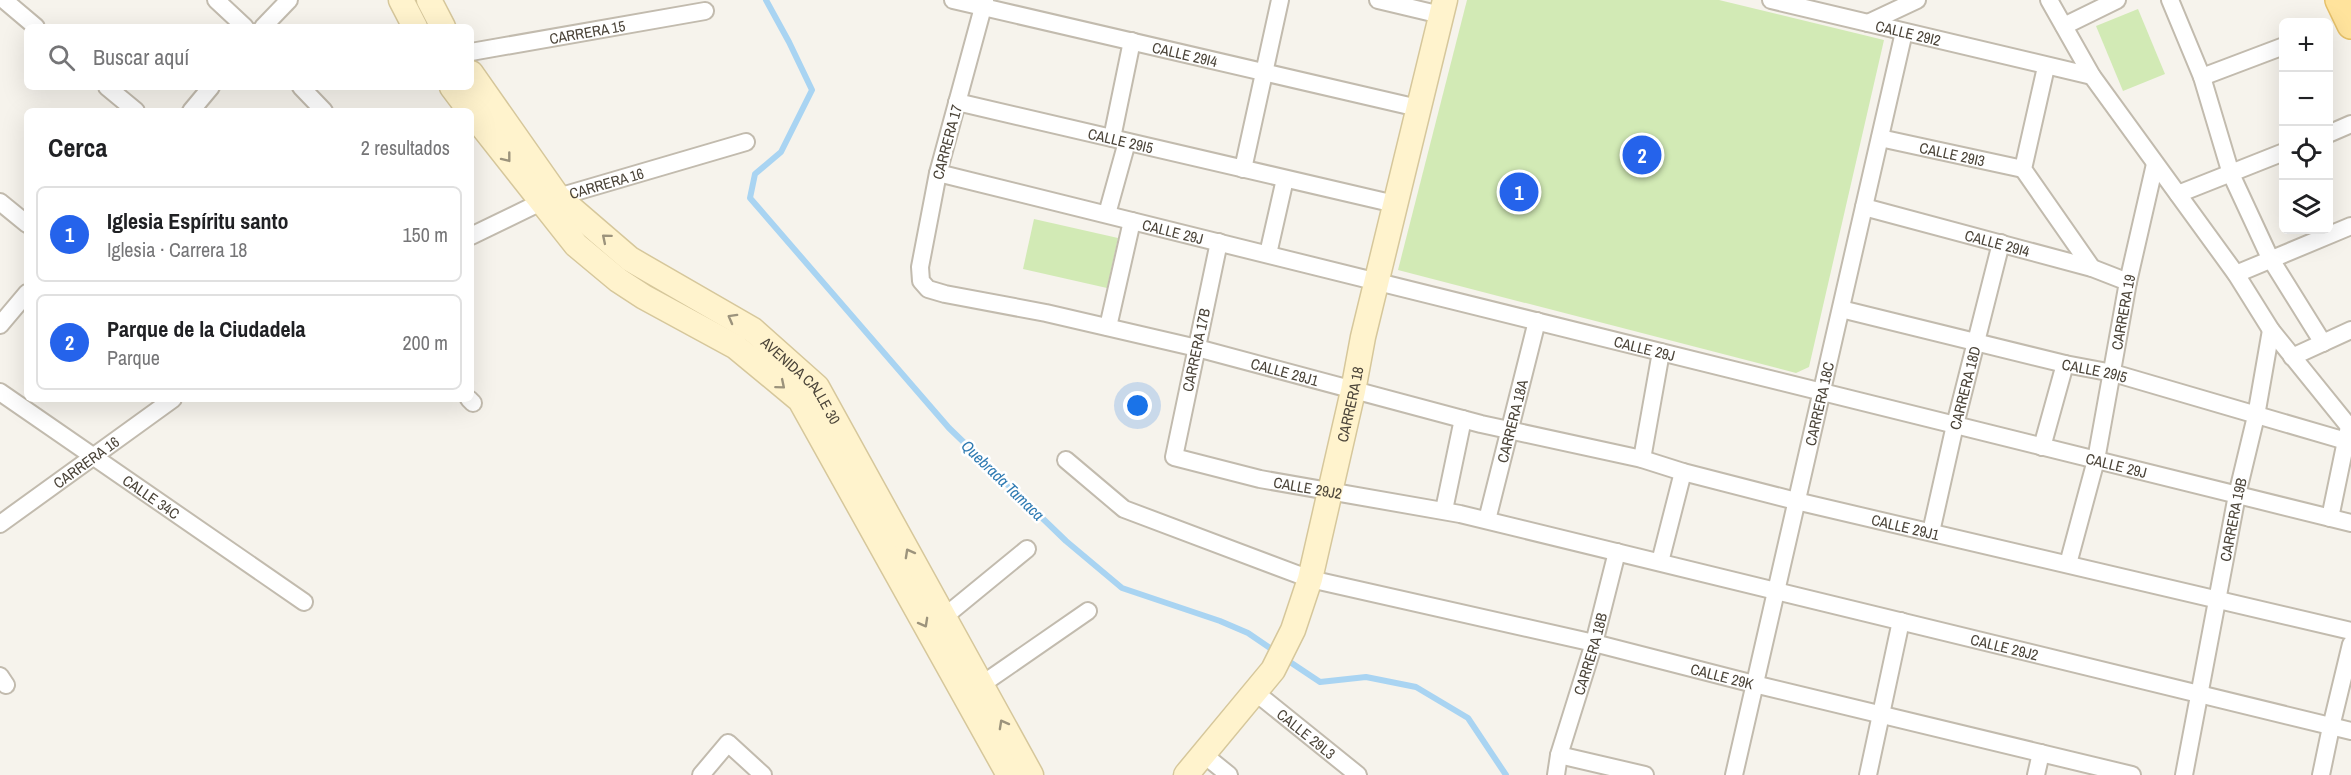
<!DOCTYPE html>
<html lang="es">
<meta charset="utf-8">
<style>
:root{--surface:#fff;--page:#f6f6f6;--text:#202124;--muted:#757577;--line:#e0e0e0;--accent:#2563eb}
body{margin:0;font-family:"Archivo Narrow",sans-serif;background:var(--page);color:var(--text)}
.controls{position:absolute;right:18px;top:18px;display:grid;overflow:hidden;border-radius:9px;box-shadow:0 6px 24px #0002}
.controls button{width:54px;height:54px;display:grid;place-items:center;padding:0;border:0;border-bottom:2px solid var(--line);background:var(--surface);color:var(--text);font:30px sans-serif}
.you{position:absolute;left:1138px;top:406px;width:21px;height:21px;margin:-15px;border:4px solid #fff;border-radius:50%;background:#1a73e8;box-shadow:0 0 0 9px #1a73e833}
.badge{display:grid;place-items:center;width:39px;height:39px;border-radius:50%;background:var(--accent);color:#fff;font-size:20px;font-weight:700}
.pin{position:absolute;translate:-50% -50%;border:3px solid #fff;box-shadow:0 2px 6px #0006}
.list{margin:0;padding:0;list-style:none}
h2{display:flex;justify-content:space-between;align-items:center;height:78px;margin:0;padding:0 24px;font-size:26px}
h2 small{font-size:20px;font-weight:400;color:var(--muted)}
.list li{display:grid;grid-template-columns:39px 1fr auto;gap:18px;align-items:center;box-sizing:border-box;height:96px;margin:0 12px 12px;padding:0 12px;border:2px solid var(--line);border-radius:9px}
.list b{display:block;font-size:22px;white-space:nowrap}
.list p{margin:0;font-size:20px;white-space:nowrap;color:var(--muted)}
.list em{font-size:20px;font-style:normal;color:var(--muted)}
.icon{flex:none;width:33px;height:33px;fill:none;stroke:currentColor;stroke-width:2;stroke-linecap:round;stroke-linejoin:round}
.map{position:relative;flex:none;width:2351px;height:775px;overflow:hidden}
.search{position:absolute;background:var(--surface);box-shadow:0 6px 24px #0002;left:24px;top:24px;width:450px;height:66px;display:flex;align-items:center;gap:15px;box-sizing:border-box;padding:0 21px;border-radius:9px;color:var(--muted);font-size:22px}
.panel{position:absolute;background:var(--surface);box-shadow:0 6px 24px #0002;left:24px;top:108px;width:450px;height:294px;border-radius:9px}
.map>svg:first-child{display:block}
.green{fill:#d2eab5}
.lines{fill:none;stroke-linecap:round;stroke-linejoin:round}
.stream{stroke:#a9d4f2;stroke-width:6}
.street-casing{stroke:#c2bbae;stroke-width:20}
.secondary-casing{stroke:#d6c79b;stroke-width:27}
.primary-casing{stroke:#e6c16a;stroke-width:30}
.street{stroke:#fff;stroke-width:16}
.secondary{stroke:#fff3cd;stroke-width:24}
.primary{stroke:#ffe39c;stroke-width:27}
.oneway{stroke:#9c937c}
.labels{text-anchor:middle;dominant-baseline:central;stroke-width:5;stroke-linejoin:round;paint-order:stroke}
.street-label{font-size:15px;fill:#4b4439;stroke:#fff}
.water-label{font-size:16px;font-style:italic;fill:#2e7ab2;stroke:#fff}
</style>
<div class="map">
<svg width="2351" height="775" viewBox="0 0 2351 775">
<rect width="100%" height="100%" fill="#f6f3ec"/>
<g class="green">
<path d="M1467,0H1719L1884,40L1809,367L1796,373L1398,270Z"/>
<path d="M2138,9L2165,74L2123,91L2096,26Z"/>
<path d="M1034,219L1118,238L1107,288L1023,269Z"/>
</g>
<g class="lines">
<g class="stream">
<path d="M766,0L789,42L812,90L781,152L755,174L750,198L949,428L1066,541L1122,588L1220,621L1248,633L1276,652"/>
<path d="M1284,658L1320,682L1366,677L1416,687L1468,718L1506,775"/>
</g>
<g class="street-casing">
<g id="street">
<path d="M4,0L36,27"/>
<path d="M216,0L245,27"/>
<path id="s1" d="M953,0L1418,108"/>
<path id="s2" d="M985,0L938,173L920,267L921,281L928,289L945,294L1046,313L1197,348L1481,424L1642,459L1683,472L1796,501L2351,631"/>
<path d="M1378,0L1441,15"/>
<path id="s3" d="M1771,0L2092,76"/>
<path d="M2049,0L2092,76L2236,274L2271,330L2351,429"/>
<path d="M2170,0L2202,77L2231,174L2270,258L2323,343"/>
<path d="M1868,23L1917,0"/>
<path d="M2064,26L2117,0"/>
<path d="M263,27L289,0"/>
<path id="s4" d="M471,52L705,11"/>
<path d="M2046,67L2023,169L2092,268"/>
<path d="M2202,77L2284,46"/>
<path d="M107,87L136,111"/>
<path d="M301,87L324,111"/>
<path id="s5" d="M957,102L1395,204"/>
<path d="M191,111L211,87"/>
<path d="M2328,134L2351,124"/>
<path d="M1112,138L1132,41"/>
<path id="s6" d="M1880,138L2023,169"/>
<path d="M1243,169L1280,0"/>
<path id="s7" d="M938,173L2351,523"/>
<path d="M2178,194L2284,152"/>
<path d="M0,202L27,224"/>
<path id="s8" d="M1864,207L2092,268L2128,282"/>
<path d="M1107,214L1127,142"/>
<path id="s9" d="M471,236L541,202L746,142"/>
<path id="s10" d="M1219,242L1174,457L1260,479L1460,514L2351,731"/>
<path d="M1268,254L1285,179"/>
<path d="M2236,274L2351,226"/>
<path id="s11" d="M1841,309L2065,364L2113,373L2346,441"/>
<path d="M0,325L27,293"/>
<path d="M1108,327L1132,221"/>
<path d="M2292,357L2351,330"/>
<path id="s12" d="M0,392L304,602"/>
<path d="M469,399L473,403"/>
<path d="M2042,447L2065,364"/>
<path d="M1642,459L1661,352"/>
<path id="s13" d="M1066,460L1124,509L1310,579L1594,643L1754,684L2132,775"/>
<path d="M1444,510L1463,419"/>
<path d="M2330,518L2348,431"/>
<path id="s14" d="M1487,520L1537,321"/>
<path id="s15" d="M0,524L173,399"/>
<path id="s16" d="M1931,532L1955,425L2001,243"/>
<path d="M1660,562L1683,472"/>
<path id="s17" d="M2068,564L2096,460L2128,282L2155,164"/>
<path d="M944,617L1027,549"/>
<path d="M0,676L6,685"/>
<path d="M981,685L1088,611"/>
<path id="s18" d="M1255,692L1358,775"/>
<path d="M1203,754L1229,775"/>
<path d="M1559,755L1645,775"/>
<path d="M701,775L728,743L763,775"/>
<path id="s19" d="M1556,775L1559,755L1594,643L1617,552"/>
<path id="s20" d="M1734,775L1904,32"/>
<path d="M1868,775L1901,621"/>
<path d="M2036,775L2041,753"/>
<path id="s21" d="M2184,775L2237,495L2256,416L2271,330"/>
<path d="M2321,775L2331,727L2351,644"/>
</g>
</g>
<g class="secondary-casing">
<g id="secondary">
<path d="M401,0L415,27"/>
<path d="M429,0L443,27"/>
<path id="s22" d="M471,73L558,197L630,259L753,330L817,387L1031,775"/>
<path d="M452,87L470,111"/>
<path d="M471,112L576,245L618,280L644,297L736,347L800,400L1009,775"/>
<path id="s23" d="M1186,775L1273,670L1293,630L1310,579L1353,391L1363,337L1445,0"/>
</g>
</g>
<g class="primary-casing">
<path id="primary" d="M2339,0L2351,25"/>
</g>
<use href="#street" class="street"/>
<use href="#secondary" class="secondary"/>
<use href="#primary" class="primary"/>
</g>
<defs><path id="oneway-chevron" d="M-2-3.5L2.5 0L-2 3.5" fill="none" stroke-width="1.6" stroke-linecap="round" stroke-linejoin="round" transform="scale(1.5)"/></defs>
<g class="oneway">
<use href="#oneway-chevron" transform="translate(507 158) rotate(52)"/>
<use href="#oneway-chevron" transform="translate(606 238) rotate(-140)"/>
<use href="#oneway-chevron" transform="translate(732 318) rotate(-151)"/>
<use href="#oneway-chevron" transform="translate(781 385) rotate(40)"/>
<use href="#oneway-chevron" transform="translate(909 553) rotate(-119)"/>
<use href="#oneway-chevron" transform="translate(924 623) rotate(61)"/>
<use href="#oneway-chevron" transform="translate(1003 724) rotate(-119)"/>
</g>
<g class="labels">
<g class="street-label">
<text stroke="none"><textPath href="#s4" startOffset="118">CARRERA 15</textPath></text>
<text stroke="none"><textPath href="#s3" startOffset="141">CALLE 29I2</textPath></text>
<text stroke="none"><textPath href="#s1" startOffset="238">CALLE 29I4</textPath></text>
<text stroke="none"><textPath href="#s5" startOffset="168">CALLE 29I5</textPath></text>
<text transform="translate(947 142) rotate(-75)">CARRERA 17</text>
<text stroke="none"><textPath href="#s6" startOffset="74">CALLE 29I3</textPath></text>
<text stroke="none"><textPath href="#s9" startOffset="146">CARRERA 16</textPath></text>
<text stroke="none"><textPath href="#s7" startOffset="242">CALLE 29J</textPath></text>
<text stroke="none"><textPath href="#s8" startOffset="138">CALLE 29I4</textPath></text>
<text stroke="none"><textPath href="#s17" startOffset="258">CARRERA 19</textPath></text>
<text stroke="none"><textPath href="#s7" startOffset="728">CALLE 29J</textPath></text>
<text transform="translate(1196 350) rotate(-78)">CARRERA 17B</text>
<text stroke="none"><textPath href="#s11" startOffset="261">CALLE 29I5</textPath></text>
<text stroke="none"><textPath href="#s2" startOffset="666">CALLE 29J1</textPath></text>
<text stroke="none"><textPath href="#s22" startOffset="459">AVENIDA CALLE 30</textPath></text>
<text stroke="none"><textPath href="#s16" startOffset="148">CARRERA 18D</textPath></text>
<text stroke="none"><textPath href="#s23" startOffset="414">CARRERA 18</textPath></text>
<text stroke="none"><textPath href="#s20" startOffset="381">CARRERA 18C</textPath></text>
<text stroke="none"><textPath href="#s14" startOffset="102">CARRERA 18A</textPath></text>
<text stroke="none"><textPath href="#s15" startOffset="106">CARRERA 16</textPath></text>
<text stroke="none"><textPath href="#s7" startOffset="1214">CALLE 29J</textPath></text>
<text stroke="none"><textPath href="#s10" startOffset="357">CALLE 29J2</textPath></text>
<text stroke="none"><textPath href="#s12" startOffset="184">CALLE 34C</textPath></text>
<text stroke="none"><textPath href="#s21" startOffset="260">CARRERA 19B</textPath></text>
<text stroke="none"><textPath href="#s2" startOffset="1306">CALLE 29J1</textPath></text>
<text stroke="none"><textPath href="#s10" startOffset="1072">CALLE 29J2</textPath></text>
<text stroke="none"><textPath href="#s19" startOffset="126">CARRERA 18B</textPath></text>
<text stroke="none"><textPath href="#s13" startOffset="698">CALLE 29K</textPath></text>
<text stroke="none"><textPath href="#s18" startOffset="66">CALLE 29L3</textPath></text>
</g>
<g class="water-label">
<text transform="translate(1003 480) rotate(44)">Quebrada Tamaca</text>
</g>
</g>
</svg>
<div class="controls">
<button>+</button>
<button>−</button>
<button><svg class="icon" aria-label="locate" viewBox="0 0 24 24"><circle cx="12" cy="12" r="6"/><path d="M12 2v4M12 18v4M2 12h4M18 12h4"/></svg></button>
<button><svg class="icon" aria-label="layers" viewBox="0 0 24 24"><path d="M12 4l9 5-9 5-9-5zM3 14l9 5 9-5"/></svg></button>
</div>
<div class="you"></div>
<div class="pin badge" style="left:1519px;top:192px">1</div>
<div class="pin badge" style="left:1642px;top:155px">2</div>
<div class="search"><svg class="icon" aria-label="search" viewBox="0 0 24 24"><circle cx="10" cy="10" r="6"/><path d="M15 15l6 6"/></svg>Buscar aquí</div>
<section class="panel">
<h2>Cerca<small>2 resultados</small></h2>
<ul class="list">
<li><span class="badge">1</span><div><b>Iglesia Espíritu santo</b><p>Iglesia · Carrera 18</p></div><em>150 m</em></li>
<li><span class="badge">2</span><div><b>Parque de la Ciudadela</b><p>Parque</p></div><em>200 m</em></li>
</ul>
</section>
</div>
